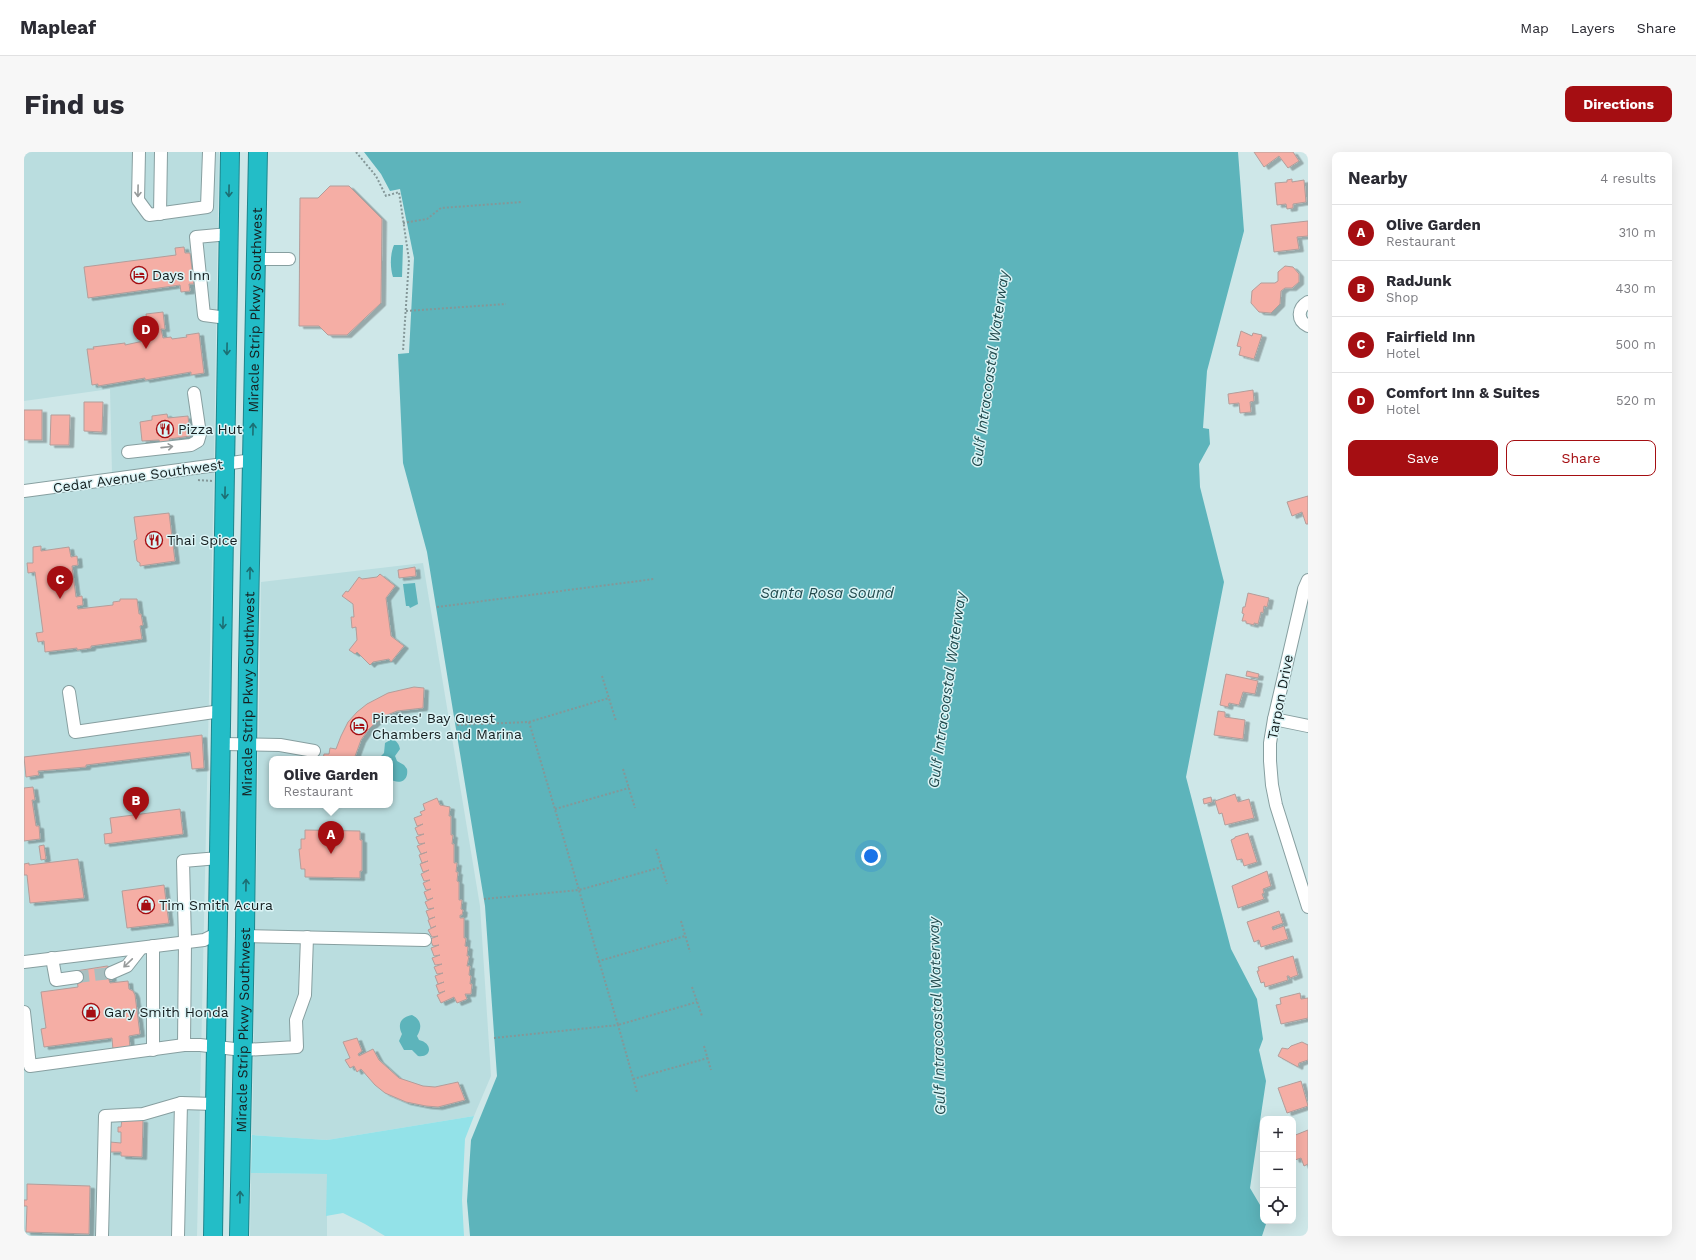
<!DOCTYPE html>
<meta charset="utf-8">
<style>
:root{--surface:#fff;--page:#f7f7f7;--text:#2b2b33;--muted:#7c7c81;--line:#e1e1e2;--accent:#a50e12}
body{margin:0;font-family:"Work Sans",sans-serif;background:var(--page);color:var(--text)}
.controls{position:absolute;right:12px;bottom:12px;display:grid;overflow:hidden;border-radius:8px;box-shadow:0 4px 16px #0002}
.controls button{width:36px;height:36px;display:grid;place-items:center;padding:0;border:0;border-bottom:1px solid var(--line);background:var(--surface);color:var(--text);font:20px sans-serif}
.you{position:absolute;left:847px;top:704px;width:14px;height:14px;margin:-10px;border:3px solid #fff;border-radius:50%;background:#1a73e8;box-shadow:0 0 0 6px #1a73e833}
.badge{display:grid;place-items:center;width:26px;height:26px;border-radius:50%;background:var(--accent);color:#fff;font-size:13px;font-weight:700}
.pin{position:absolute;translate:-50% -33px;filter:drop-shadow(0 1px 2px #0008)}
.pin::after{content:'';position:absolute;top:21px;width:14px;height:12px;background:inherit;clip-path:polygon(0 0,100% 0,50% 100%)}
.popup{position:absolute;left:245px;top:604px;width:124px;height:52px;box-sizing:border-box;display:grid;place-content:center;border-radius:8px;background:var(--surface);filter:drop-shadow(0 1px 3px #0005);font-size:13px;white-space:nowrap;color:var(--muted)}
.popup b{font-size:15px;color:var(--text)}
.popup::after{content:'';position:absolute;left:50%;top:100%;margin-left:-8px;border:8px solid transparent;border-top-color:var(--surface)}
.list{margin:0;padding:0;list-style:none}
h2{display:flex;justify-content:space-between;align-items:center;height:52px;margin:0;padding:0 16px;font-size:17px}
h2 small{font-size:13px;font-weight:400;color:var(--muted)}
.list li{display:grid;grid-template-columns:26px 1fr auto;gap:12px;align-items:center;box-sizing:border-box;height:56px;padding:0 16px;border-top:1px solid var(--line)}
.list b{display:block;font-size:15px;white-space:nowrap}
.list p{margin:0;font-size:13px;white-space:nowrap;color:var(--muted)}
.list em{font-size:13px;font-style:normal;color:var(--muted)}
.actions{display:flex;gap:8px;padding:12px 16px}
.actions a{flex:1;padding:9px 0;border:1px solid var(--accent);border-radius:8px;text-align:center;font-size:14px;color:var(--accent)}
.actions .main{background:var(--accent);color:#fff}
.icon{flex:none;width:22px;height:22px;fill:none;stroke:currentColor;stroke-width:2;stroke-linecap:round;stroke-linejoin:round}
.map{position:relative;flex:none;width:1284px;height:1084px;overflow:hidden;border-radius:8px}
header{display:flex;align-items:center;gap:24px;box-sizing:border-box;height:56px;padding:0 20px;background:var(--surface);border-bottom:1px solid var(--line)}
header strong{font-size:19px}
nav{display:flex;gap:22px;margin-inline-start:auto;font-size:14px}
.intro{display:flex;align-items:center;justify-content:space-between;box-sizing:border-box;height:96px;padding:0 24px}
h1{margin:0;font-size:28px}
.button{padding:10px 18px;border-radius:8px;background:var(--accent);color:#fff;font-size:14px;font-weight:700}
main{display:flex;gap:24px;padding:0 24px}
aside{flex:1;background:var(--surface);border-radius:8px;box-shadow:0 4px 16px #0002}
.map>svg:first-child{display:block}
.built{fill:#badddf;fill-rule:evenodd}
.green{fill:#93e2e8}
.water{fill:#5db4bb}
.building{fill:#f5aea5;stroke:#b39d9a;filter:url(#shadow)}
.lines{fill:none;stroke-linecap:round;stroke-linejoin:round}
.minor-tunnel{stroke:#a9bfc0;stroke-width:12;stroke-dasharray:12 6;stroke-linecap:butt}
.minor-casing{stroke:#879fa0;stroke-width:14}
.highway-casing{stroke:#1e858c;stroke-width:20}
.path{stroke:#849798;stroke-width:2;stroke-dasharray:2 2;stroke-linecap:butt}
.minor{stroke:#fff;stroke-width:12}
.highway{stroke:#23bdc7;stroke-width:18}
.oneway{stroke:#969a9a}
.oneway2{stroke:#1c6e73}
.labels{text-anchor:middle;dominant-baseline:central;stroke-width:3;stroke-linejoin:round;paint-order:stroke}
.poi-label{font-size:14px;fill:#151e1f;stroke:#dbf4f6;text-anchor:start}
.street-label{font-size:14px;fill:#151e1f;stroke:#dbf4f6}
.water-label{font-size:15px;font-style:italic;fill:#234b4e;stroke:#dbf4f6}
</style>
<header>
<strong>Mapleaf</strong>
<nav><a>Map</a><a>Layers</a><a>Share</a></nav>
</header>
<div class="intro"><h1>Find us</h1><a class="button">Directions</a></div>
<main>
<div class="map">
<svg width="1284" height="1084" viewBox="0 0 1284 1084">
<defs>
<filter id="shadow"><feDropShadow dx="4.5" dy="2.5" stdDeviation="0" flood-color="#0004"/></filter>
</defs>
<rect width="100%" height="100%" fill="#cee7e8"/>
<g class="built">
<path d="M0,0H195L190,308L88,321L86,237L0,249Z"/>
<path d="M190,319L173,1084H0V345Z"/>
<path d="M399,411L456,754L467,924L450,964L303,988L228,983L237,430ZM248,607H366V653H248Z"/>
<path d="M227,1021L303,1022V1084H226Z"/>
</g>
<path class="green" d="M450,964L441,987L438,1048L440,1084H361L341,1072L319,1061L302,1064L303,1022L227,1021L228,983L303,988Z"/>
<g class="water">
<path d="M340,0H1214L1220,79L1183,219L1179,276L1185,277L1186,292L1175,312L1176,335L1200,430L1162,625L1207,797L1233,847L1239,887L1235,898L1242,929L1226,1036L1239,1058V1069H1242V1072L1238,1084H446L443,1049L447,988L473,924L461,754L403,400L379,311L374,202L385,201L390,106L376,37L366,39L357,22Z"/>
<path d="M370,93H379L378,125H369C366,116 366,102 370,93Z"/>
<path d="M391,431L394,452L386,456L385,454H382L379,432Z"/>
<path d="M368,587C373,589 375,592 376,597L371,604L373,609L380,613L383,617C385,629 375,633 366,627V607H354L360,601L361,591Z"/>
<path d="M388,863C398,868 398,876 393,884L395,888C409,891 408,906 394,904L388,898H380L375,889L378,882C373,872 377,865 388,863Z"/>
</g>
<g class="building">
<path d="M1230,0H1269L1275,9L1264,16L1255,4L1240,15Z"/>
<path d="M1268,27V30L1280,28L1282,50L1269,52V56L1263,57L1262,52L1253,53L1251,31L1263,30V28Z"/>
<path d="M306,34H325L358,67L357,151L323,183H304L295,174H275L276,46H294Z"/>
<path d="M1284,69V84L1273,85L1275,97L1250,100L1247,73Z"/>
<path d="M160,95L161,101H166L170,132H165L166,139L157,140L156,133L64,146L60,115L152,103L151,96Z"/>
<path d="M1261,114L1269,115L1275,122V130L1268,136H1261L1257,139L1256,152L1247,161L1235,160L1227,151L1228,139L1237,131H1251L1254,129V120Z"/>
<path d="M139,160L141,177H137L139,186L147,185L148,187L163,185L162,183L175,181L180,221L167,223V220L121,228V226L74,234V232L68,233L63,197H70L69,195L101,191V193L129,187L128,178L124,179L122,162Z"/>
<path d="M1217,179L1228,184L1229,181L1238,183L1230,207L1215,203L1217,195L1213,194Z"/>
<path d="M1229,238L1230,249L1226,250L1227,260L1216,261L1215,251L1205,252L1204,242Z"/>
<path d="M60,250H79L78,280L60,279Z"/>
<rect x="0" y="258" width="18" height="30"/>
<path d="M143,262L144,266L164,264L166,284L145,287L146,290L136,291L135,288L118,289L116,270L128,268V264Z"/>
<path d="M27,263H46L45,293H26Z"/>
<path d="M1284,344V372H1282L1278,360L1268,364L1263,350Z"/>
<path d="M145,361L151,409L116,414V411L113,409L110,389L113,387L110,365Z"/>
<path d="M17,394V399L45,395L47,405L53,404L54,413L48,414L52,445L58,444L59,453L53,454L54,457L89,453V450L96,449V447H113L115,462H117L119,473L116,474L118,487L67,494V496L53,498V496L21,500L20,489L14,490L12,481L19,480L11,420L4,421L3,411H9V395Z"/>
<path d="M391,415L392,424L375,426L374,418Z"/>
<path d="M356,422L371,434L362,446L367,484L380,494L367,510L365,507L349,510L346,513L333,500L331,502L325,498L333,488L332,475L328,476L327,465H330L329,452L318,444L322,439L324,440L335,425L338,427L353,425Z"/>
<path d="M1224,441L1245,446L1243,455L1240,454L1239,461L1237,460L1234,472L1230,471V473L1222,471V469H1218L1220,462L1218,461L1219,455H1221Z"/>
<path d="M1223,519L1235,522L1234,526L1222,524Z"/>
<path d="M1202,522L1234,529L1231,542L1219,540L1215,553L1205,551L1204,555L1196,553Z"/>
<path d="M390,535L400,536L399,556L373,559L363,563L352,570L344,578L337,588L330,607H299L300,602H305L306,596L312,597L317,584L324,570L333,560L343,552L364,541Z"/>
<path d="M1194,559L1201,560V565L1221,568L1219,587L1190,583Z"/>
<path d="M178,583L180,616L168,617L166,600L62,613V615L14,619L15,623L2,625L0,605Z"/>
<path d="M9,635L11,648H8L12,674H15L16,687L0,689V636Z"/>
<path d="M1211,642L1214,650L1225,647L1230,666L1201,673L1198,661L1195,662L1191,649Z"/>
<path d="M1187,645L1188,650L1180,652L1179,647Z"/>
<path d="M413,646L416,653L426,655L425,664H427V683H429L428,692H430V711H433L432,720H434L433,729L435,730V748H438L437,757L439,758L438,763H436V766H440V786H442L441,794L444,795L443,804H445L443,814H446L445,823L447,824L446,832H448L447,842H441L443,847L433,851L430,845L417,851L413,843L421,839L415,841L412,833L420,830L414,832L411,824L419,821L413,822L410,815L418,812L411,813L408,806L416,803L410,804L407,796L415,793L409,794L406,787L414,784L408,785L404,778L412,774L407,776L404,768L411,765L405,767L402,759L410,756L404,757L401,750L409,746L403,748L400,740L407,737L402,738L399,731L406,728L400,729L397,722L405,718L399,720L396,712L404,709L398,711L395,703L403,700L397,702L393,694L401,691L395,692L392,685L400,682L394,683L391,676L399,672L393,674L390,666L398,663L396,660L401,658L399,652Z"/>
<path d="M156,657L159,682L81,692L80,682L88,681L86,666Z"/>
<path d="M281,678L336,679V688H338V719H336V726L281,725V717H277L275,697H277V687H281Z"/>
<path d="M1224,681L1233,710L1220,714L1218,707L1213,708L1207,688L1211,686V685Z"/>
<path d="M20,693L22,707L17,708L15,694Z"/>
<path d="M54,707L60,746L6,751L3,723H0V712L5,711V713Z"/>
<path d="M1243,719L1247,734L1239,737L1240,741L1238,742L1240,747L1214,756L1208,734Z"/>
<path d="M140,733L142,749L143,748L145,757H143L145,771L103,776L98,739Z"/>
<path d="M1255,759L1259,771L1248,775L1249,778L1260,774L1264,787L1237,795L1235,788L1230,790L1223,770Z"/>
<path d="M1269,804L1274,823L1266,826L1265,824H1263L1264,828L1241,835L1240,830L1237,831L1233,819H1235L1234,815Z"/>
<path d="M83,814L86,815L88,828H85L86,831L104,829L105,837L109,839L111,843L116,882L105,884L106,896L89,898L88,886L20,895L17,877L22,876L17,840L54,835L52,819Z"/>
<path d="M1276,841L1277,847L1284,846V866L1257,872L1252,853L1257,852L1256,846Z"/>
<path d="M333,886L338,899L334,902L335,904L349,897L355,908L375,926L399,934L411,935L434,930L441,948L414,955L402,954L382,950L361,941L351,933L337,917L333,920L330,914L326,916L321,908L326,906L319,890Z"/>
<path d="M1278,890L1284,893V908L1275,911L1274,915L1254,904L1258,896L1264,897L1267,894Z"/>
<path d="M1277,929L1284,954L1263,961L1254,936Z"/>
<path d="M98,967L119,968L118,1005L97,1004V1000H85L86,990L97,991V980H94V975H97Z"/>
<path d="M1284,978V1012L1280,1014L1277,1006L1271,1008L1269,1003V984Z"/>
<path d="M3,1032L66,1034L65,1082L2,1080L3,1054H0V1048H3Z"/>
</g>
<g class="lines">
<path class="minor-tunnel" d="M53,825L87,821"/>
<g class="minor-casing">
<g id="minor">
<path d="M115,0L114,48L125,63L183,55L185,0"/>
<path d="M136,62L137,0"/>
<path d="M232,107H265"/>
<path d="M1284,150C1274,156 1272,168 1284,174"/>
<path d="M203,166L180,163L172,85L205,82"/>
<path d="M104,300L167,293L174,289L176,282L170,241"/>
<path d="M0,339L229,308"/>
<path d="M1284,428L1280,437L1250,567L1246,591V609L1248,633L1252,653L1284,755"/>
<path d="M45,540L51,580L197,559"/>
<path d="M1250,567L1284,574"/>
<path d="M197,592L256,593L290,599"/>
<path d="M221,784L401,788"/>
<path d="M28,806L32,828L53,825"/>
<path d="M0,810L180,788L194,781"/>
<path d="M87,821L103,814L117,796"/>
<path d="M0,860L6,914L160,893H176L219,898L273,895L272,868L281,843L283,785"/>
<path d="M160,893L161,790L159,709L195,706"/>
<path d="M129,898V794"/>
<path d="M78,1084L81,964L119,962L157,951"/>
<path d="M154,1084L157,951L191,952"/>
</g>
</g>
<g class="highway-casing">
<g id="highway">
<path d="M189,1084L206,0"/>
<path id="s1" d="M215,1084L221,784L224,514L234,0"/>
</g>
</g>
<g class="path">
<path d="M332,0L352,24L362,44L375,40L385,108L379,199"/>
<path d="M379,71L403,67L417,56L498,50"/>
<path d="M382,159L482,152"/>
<path d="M174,328L188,329"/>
<path d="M413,455L630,427"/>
<path d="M578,524L592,569"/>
<path d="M505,570L555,738L638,715"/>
<path d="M433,573L505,570L585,546"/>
<path d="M599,617L611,656"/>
<path d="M531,657L605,636"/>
<path d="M632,697L643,732"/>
<path d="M460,747L555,738L575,809L661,784"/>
<path d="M657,769L666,800"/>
<path d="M575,809L594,873L673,850"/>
<path d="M668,835L678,864"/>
<path d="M470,886L594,873L613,940"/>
<path d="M680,894L687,918"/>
<path d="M609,927L684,906"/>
</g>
<use href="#minor" class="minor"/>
<use href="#highway" class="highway"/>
</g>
<defs><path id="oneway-shaft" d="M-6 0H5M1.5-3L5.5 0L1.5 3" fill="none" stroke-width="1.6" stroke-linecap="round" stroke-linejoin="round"/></defs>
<g class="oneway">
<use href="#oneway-shaft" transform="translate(114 39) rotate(91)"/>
<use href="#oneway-shaft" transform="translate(143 295) rotate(-6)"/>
<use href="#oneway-shaft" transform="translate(104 811) rotate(136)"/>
</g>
<g class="oneway2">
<use href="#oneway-shaft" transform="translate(205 39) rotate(91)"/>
<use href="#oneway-shaft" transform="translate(203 197) rotate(91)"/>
<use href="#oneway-shaft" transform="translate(229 277) rotate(-89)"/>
<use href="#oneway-shaft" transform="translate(201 341) rotate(91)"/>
<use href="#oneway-shaft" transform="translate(226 421) rotate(-89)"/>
<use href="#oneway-shaft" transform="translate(199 471) rotate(91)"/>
<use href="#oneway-shaft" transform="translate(222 733) rotate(-89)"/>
<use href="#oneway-shaft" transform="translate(216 1045) rotate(-89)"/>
</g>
<defs>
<g id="hotel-ring" transform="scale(0.9)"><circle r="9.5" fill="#dbf4f6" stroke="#a50e12" stroke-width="1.5"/><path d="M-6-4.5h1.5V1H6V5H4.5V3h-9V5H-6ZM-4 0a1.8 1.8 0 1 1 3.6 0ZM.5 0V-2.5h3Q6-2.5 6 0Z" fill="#a50e12"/></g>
<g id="restaurant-ring" transform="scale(0.9)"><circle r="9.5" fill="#dbf4f6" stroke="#a50e12" stroke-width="1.5"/><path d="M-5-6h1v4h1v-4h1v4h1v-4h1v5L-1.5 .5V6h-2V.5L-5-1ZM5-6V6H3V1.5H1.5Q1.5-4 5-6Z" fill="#a50e12"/></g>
<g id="shop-ring" transform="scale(0.9)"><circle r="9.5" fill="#dbf4f6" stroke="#a50e12" stroke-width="1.5"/><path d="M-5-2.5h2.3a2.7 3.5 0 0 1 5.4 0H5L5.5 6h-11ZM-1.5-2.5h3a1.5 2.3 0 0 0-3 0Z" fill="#a50e12"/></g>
</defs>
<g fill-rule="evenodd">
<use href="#hotel-ring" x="115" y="123"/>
<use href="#restaurant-ring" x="141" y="277"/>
<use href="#restaurant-ring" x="130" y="388"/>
<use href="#hotel-ring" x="335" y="574"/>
<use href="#shop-ring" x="122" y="753"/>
<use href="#shop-ring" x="67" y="860"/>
</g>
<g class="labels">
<g class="poi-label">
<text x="128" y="123">Days Inn</text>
<text x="154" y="277">Pizza Hut</text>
<text x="143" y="388">Thai Spice</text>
<text x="348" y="566">Pirates' Bay Guest<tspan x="348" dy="16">Chambers and Marina</tspan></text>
<text x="135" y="753">Tim Smith Acura</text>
<text x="80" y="860">Gary Smith Honda</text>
</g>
<g class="street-label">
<text stroke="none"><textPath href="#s1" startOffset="926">Miracle Strip Pkwy Southwest</textPath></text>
<text transform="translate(114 324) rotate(-8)">Cedar Avenue Southwest</text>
<text stroke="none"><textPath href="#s1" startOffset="542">Miracle Strip Pkwy Southwest</textPath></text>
<text transform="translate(1256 545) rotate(-79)">Tarpon Drive</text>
<text stroke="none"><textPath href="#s1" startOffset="206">Miracle Strip Pkwy Southwest</textPath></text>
</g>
<g class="water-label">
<text transform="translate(966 217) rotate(-82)">Gulf Intracoastal Waterway</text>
<text x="803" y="441">Santa Rosa Sound</text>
<text transform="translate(923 538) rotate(-82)">Gulf Intracoastal Waterway</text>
<text transform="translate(913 864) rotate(-92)">Gulf Intracoastal Waterway</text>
</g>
</g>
</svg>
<div class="controls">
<button>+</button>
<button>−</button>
<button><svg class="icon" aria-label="locate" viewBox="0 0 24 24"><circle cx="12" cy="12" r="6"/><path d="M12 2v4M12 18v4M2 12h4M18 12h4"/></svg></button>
</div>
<div class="you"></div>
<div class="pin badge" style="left:307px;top:702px">A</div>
<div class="popup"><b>Olive Garden</b>Restaurant</div>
<div class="pin badge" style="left:112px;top:668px">B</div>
<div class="pin badge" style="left:36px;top:447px">C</div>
<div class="pin badge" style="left:122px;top:197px">D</div>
</div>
<aside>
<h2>Nearby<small>4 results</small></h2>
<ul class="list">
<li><span class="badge">A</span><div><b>Olive Garden</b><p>Restaurant</p></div><em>310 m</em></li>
<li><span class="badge">B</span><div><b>RadJunk</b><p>Shop</p></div><em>430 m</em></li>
<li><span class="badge">C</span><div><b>Fairfield Inn</b><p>Hotel</p></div><em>500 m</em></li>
<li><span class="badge">D</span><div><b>Comfort Inn &amp; Suites</b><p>Hotel</p></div><em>520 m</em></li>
</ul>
<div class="actions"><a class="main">Save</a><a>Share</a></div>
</aside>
</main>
